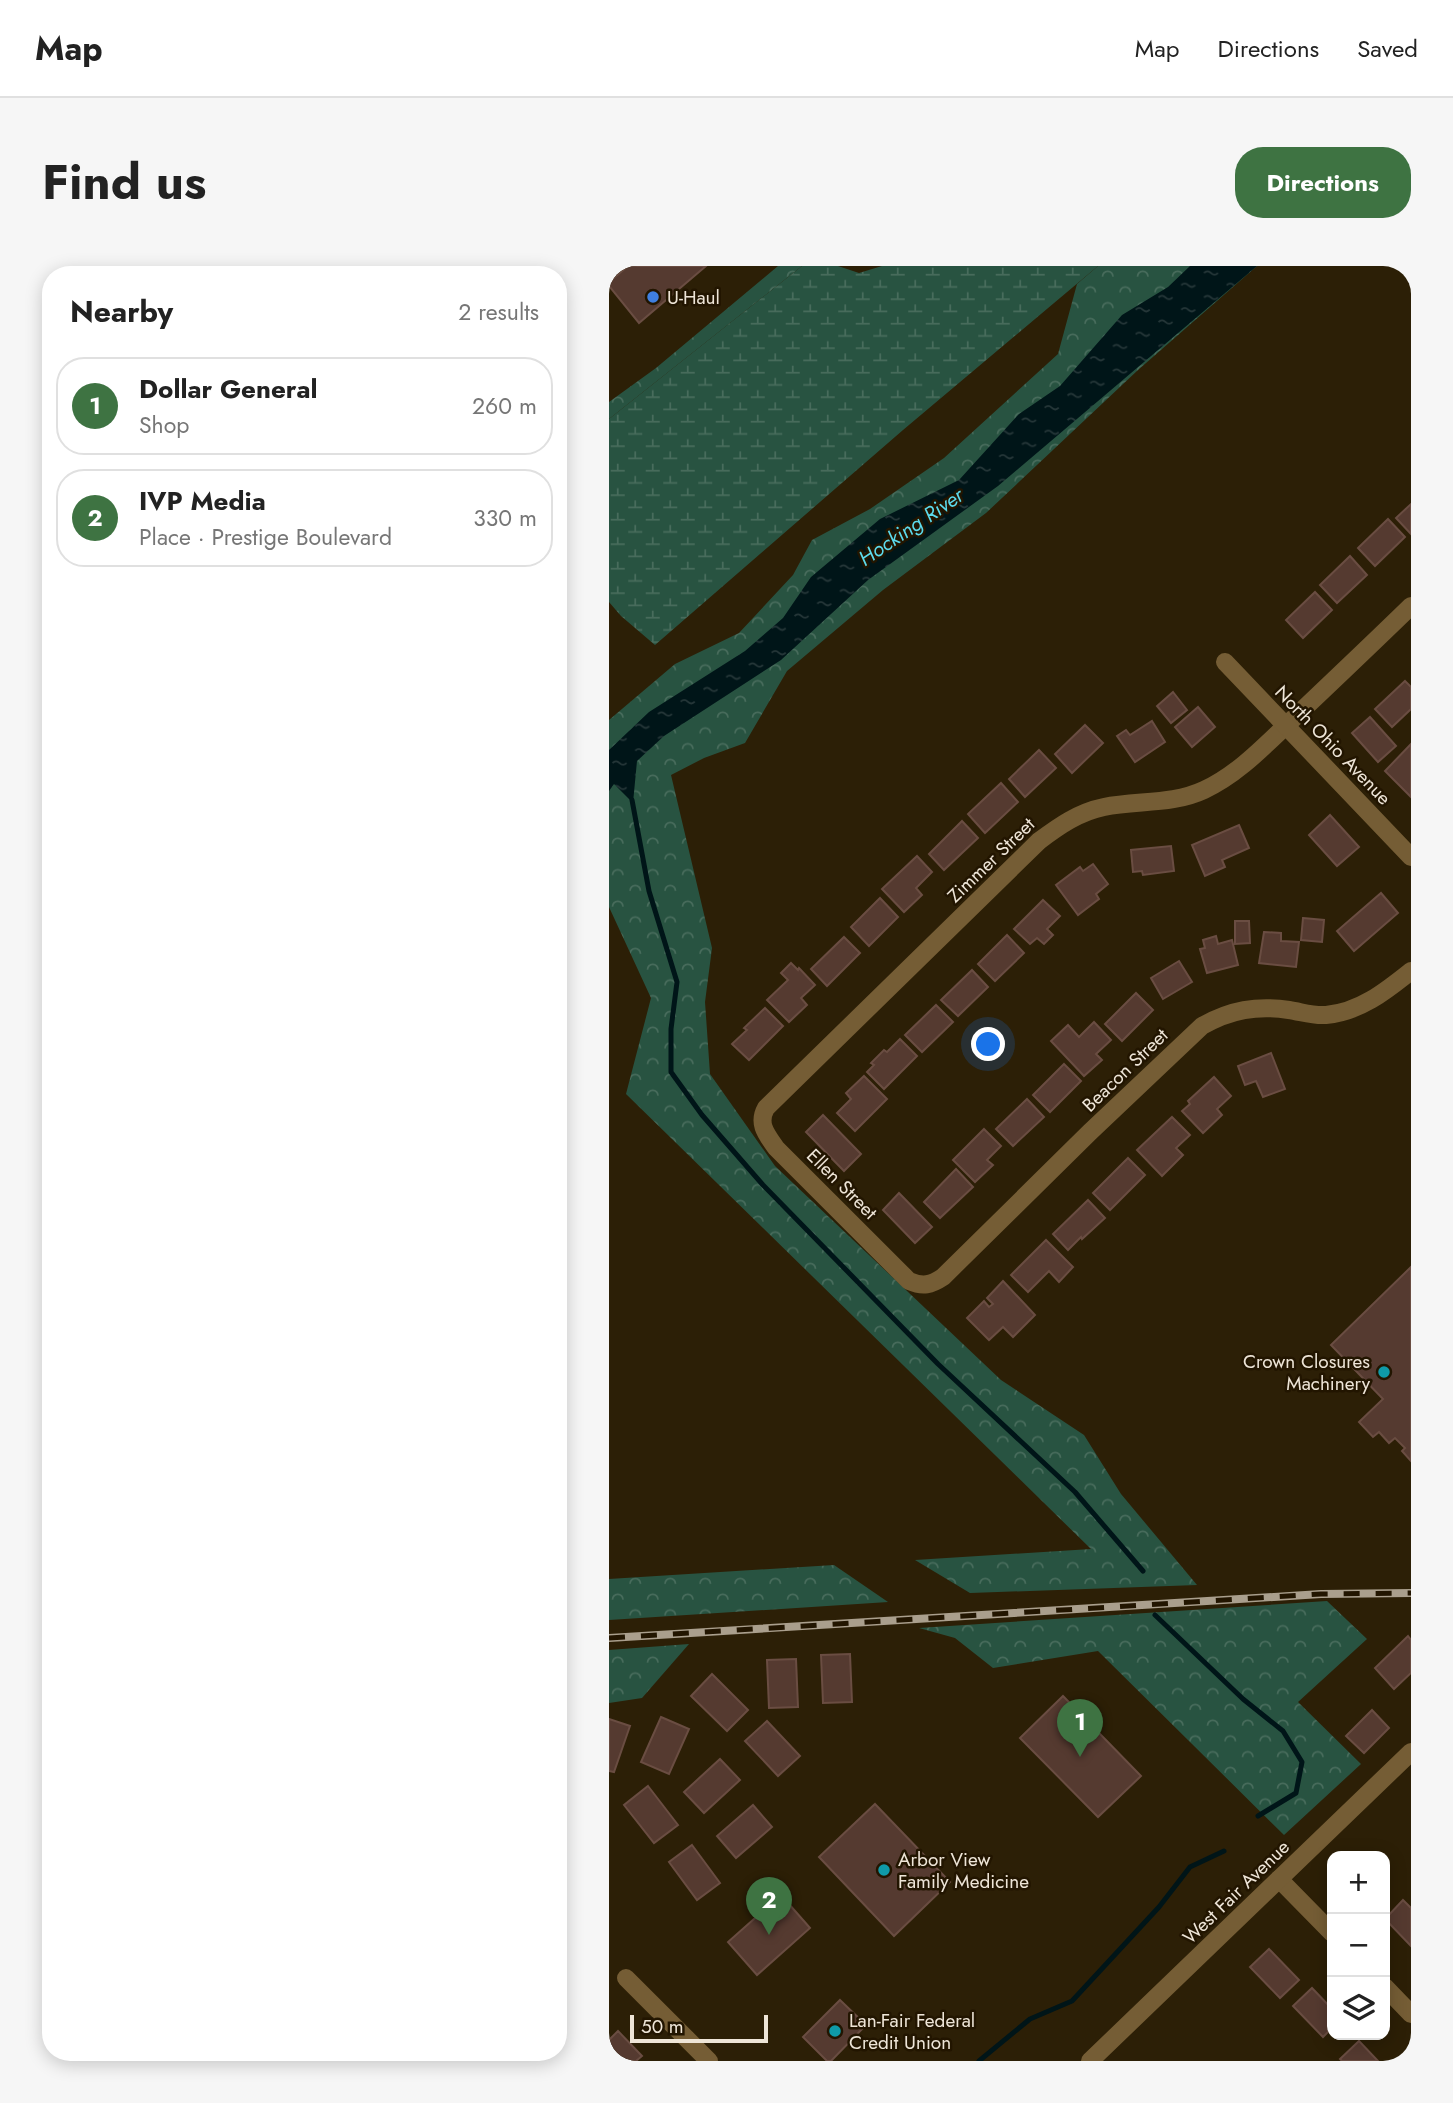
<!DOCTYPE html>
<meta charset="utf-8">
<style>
:root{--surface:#fff;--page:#f6f6f6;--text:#222;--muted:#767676;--line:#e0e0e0;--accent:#3e7342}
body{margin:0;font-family:Jost,sans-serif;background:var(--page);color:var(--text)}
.controls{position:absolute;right:21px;bottom:21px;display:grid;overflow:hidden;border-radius:14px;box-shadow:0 4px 18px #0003}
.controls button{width:63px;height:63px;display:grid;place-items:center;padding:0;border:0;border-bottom:2px solid var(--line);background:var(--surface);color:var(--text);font:35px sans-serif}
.scale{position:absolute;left:21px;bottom:18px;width:138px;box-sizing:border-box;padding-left:7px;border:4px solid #eee5d7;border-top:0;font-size:19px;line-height:24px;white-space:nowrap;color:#eee5d7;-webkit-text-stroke:5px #221500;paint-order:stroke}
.you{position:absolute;left:380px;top:779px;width:24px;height:24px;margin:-18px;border:5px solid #fff;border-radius:50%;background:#1a73e8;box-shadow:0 0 0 10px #1a73e833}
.badge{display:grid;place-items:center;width:46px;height:46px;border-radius:50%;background:var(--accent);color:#fff;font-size:23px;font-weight:700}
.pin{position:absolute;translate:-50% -58px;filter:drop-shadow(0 2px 4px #0008)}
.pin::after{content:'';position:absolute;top:37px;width:24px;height:21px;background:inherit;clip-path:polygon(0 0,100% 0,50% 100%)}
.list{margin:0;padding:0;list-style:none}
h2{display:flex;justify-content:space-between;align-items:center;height:91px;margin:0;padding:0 28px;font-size:30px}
h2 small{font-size:23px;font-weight:400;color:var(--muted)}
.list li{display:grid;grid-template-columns:46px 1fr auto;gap:21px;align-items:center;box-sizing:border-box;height:98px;margin:0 14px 14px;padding:0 14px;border:2px solid var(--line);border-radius:28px}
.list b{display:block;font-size:26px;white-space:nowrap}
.list p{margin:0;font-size:23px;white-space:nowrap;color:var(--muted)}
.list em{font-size:23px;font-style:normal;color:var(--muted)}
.icon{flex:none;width:38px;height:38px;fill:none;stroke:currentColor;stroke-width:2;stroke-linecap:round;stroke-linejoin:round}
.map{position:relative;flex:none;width:802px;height:1795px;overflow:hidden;border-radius:28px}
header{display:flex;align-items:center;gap:42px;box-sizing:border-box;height:98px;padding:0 35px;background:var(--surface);border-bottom:2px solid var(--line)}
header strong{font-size:33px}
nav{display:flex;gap:38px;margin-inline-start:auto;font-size:24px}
.intro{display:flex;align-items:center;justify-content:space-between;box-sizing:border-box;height:168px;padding:0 42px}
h1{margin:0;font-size:49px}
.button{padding:18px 32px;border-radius:28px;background:var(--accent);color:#fff;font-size:24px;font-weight:700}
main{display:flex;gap:42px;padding:0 42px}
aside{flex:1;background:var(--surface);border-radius:28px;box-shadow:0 4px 18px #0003}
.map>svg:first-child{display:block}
.forest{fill:url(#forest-crowns)}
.wetland{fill:url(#wetland-marsh)}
.water{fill:url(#water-ripples)}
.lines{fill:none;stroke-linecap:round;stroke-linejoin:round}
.stream{stroke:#001518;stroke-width:5}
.building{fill:#553a30;stroke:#6a4d42;stroke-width:2}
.minor{stroke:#755d35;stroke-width:18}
.tertiary{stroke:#755d35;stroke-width:18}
.rail-casing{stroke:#aa9f8d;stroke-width:8}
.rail{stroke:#221500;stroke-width:5;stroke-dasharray:16;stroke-linecap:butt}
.shop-dot{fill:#3f7fe0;stroke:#221500;stroke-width:2.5}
.culture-dot{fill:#0f9aa8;stroke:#221500;stroke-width:2.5}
.labels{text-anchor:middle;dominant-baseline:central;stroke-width:5;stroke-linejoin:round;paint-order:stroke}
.poi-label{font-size:19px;fill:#eee5d7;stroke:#221500;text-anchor:start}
.street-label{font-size:19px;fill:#eee5d7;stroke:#221500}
.water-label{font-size:21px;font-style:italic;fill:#5cdbed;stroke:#221500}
</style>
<header>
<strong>Map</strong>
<nav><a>Map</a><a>Directions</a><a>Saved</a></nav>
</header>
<div class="intro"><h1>Find us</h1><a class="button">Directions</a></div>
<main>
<aside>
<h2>Nearby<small>2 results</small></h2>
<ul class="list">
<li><span class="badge">1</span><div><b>Dollar General</b><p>Shop</p></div><em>260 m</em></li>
<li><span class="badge">2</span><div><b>IVP Media</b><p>Place · Prestige Boulevard</p></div><em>330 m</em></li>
</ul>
</aside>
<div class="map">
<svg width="802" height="1795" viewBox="0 0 802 1795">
<defs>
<pattern id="forest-crowns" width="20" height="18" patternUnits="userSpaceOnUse" patternTransform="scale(1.75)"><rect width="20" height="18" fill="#285341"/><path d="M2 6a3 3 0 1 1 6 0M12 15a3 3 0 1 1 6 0" fill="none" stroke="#486c5c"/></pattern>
<pattern id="wetland-marsh" width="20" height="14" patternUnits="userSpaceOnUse" patternTransform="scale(1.75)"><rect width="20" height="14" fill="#285341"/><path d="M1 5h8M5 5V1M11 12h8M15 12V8" fill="none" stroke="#486c5c"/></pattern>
<pattern id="water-ripples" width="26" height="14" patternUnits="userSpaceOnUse" patternTransform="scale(1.75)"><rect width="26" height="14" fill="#001518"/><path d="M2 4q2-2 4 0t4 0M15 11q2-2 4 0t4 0" fill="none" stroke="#263739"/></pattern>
</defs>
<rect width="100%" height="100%" fill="#2c1f06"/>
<g class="forest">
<path d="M169,0H193L0,153V136L47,102Z"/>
<path d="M489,0H648L529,104L377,247L274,324L178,405L136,477L95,492L62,509L103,682L96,736L101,808L166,900L392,1114L475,1169L512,1228L588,1319L361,1327L306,1294L482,1283L17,828L42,732L0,641V454L66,398L130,367L184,309L203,274L261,243L335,192L449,88L468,18Z"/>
<path d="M225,1299L279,1336L0,1354V1313Z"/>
<path d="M718,1335L758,1373L689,1436L752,1498L675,1569L489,1385L384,1402L346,1372L310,1362Z"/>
<path d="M80,1378L33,1432L0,1437V1384Z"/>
</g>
<path class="wetland" d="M193,0H229L250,7L273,0H489L294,164L46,379L12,350L0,336V153Z"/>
<path class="water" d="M581,0H648L389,220L259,314L172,394L55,470L28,495L24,537L5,518L0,525V484L40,446L136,385L174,352L202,311L271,253L350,214L410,148L451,120L513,49L559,21Z"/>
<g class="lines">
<g class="stream">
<path d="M23,534L40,625L68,716L62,763V806L93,849L154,919L329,1098L466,1226L534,1305"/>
<path d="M546,1349L634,1433L674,1465L693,1496L687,1527L649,1550"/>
<path d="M370,1795L421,1753L463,1735L550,1641L581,1601L615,1585"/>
</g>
</g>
<g class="building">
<path d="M19,0H97L30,57L0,20V16Z"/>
<path d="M802,238V268L787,252Z"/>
<path d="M779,253L796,271L766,300L749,282Z"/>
<path d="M741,290L758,309L728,337L711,319Z"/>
<path d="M706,326L723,344L694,372L677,354Z"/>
<path d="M796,415L802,421V443L783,461L766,443Z"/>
<path d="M564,426L578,444L562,457L548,440Z"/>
<path d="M589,441L606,461L583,481L566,461Z"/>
<path d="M761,451L787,480L769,496L743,467Z"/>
<path d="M543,455L556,476L526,496L508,470L517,464L521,469Z"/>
<path d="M476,459L494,477L463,507L446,488Z"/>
<path d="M802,478V531L776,505Z"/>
<path d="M430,484L447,502L416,531L400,513Z"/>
<path d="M392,517L409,536L376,567L359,548Z"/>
<path d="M721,549L750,581L728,600L700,569Z"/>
<path d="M353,555L369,572L335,604L320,588Z"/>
<path d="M630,559L640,582L613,594L616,601L596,610L583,579Z"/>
<path d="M562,580L565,605L534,609L533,605L524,606L522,584Z"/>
<path d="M308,590L323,606L307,622L313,629L295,646L273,623Z"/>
<path d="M484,598L499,618L487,628L490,633L469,649L447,619L471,601L474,605Z"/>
<path d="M772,627L789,647L745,685L728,665Z"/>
<path d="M271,632L289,651L260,680L242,661Z"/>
<path d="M434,634L451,650L438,663L444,669L435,678L428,672L421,678L405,663Z"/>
<path d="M694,652L715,654L713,676L692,674Z"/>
<path d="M626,655H640L641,677L626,678Z"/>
<path d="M655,666L672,667V675L690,676L687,701L650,697Z"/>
<path d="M398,669L415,687L386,715L369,698Z"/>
<path d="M607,670L609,678L623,674L629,699L598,707L591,683L596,682L594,674Z"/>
<path d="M235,671L251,687L218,720L202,703Z"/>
<path d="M570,695L583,716L554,733L542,712Z"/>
<path d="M182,697L189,704L190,702L206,719L192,732L198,739L180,756L158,734L179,714L172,707Z"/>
<path d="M363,704L379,721L349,750L332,734Z"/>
<path d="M527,727L544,744L513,775L496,758Z"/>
<path d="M327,739L344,756L313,786L296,769Z"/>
<path d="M156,742L174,760L140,794L123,778L138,764L135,762Z"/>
<path d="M485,756L502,774L487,788L493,794L475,810L442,775L459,759L470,771Z"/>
<path d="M291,773L308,790L275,823L258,806L265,799L262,797L275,784L278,786Z"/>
<path d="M662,787L676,823L654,831L647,815L636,819L629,800Z"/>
<path d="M455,798L472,815L441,846L424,829Z"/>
<path d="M255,810L278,833L246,865L228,847L242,833L237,827Z"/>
<path d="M605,811L622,830L608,843L613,849L594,867L573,845L581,838L579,835Z"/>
<path d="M418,833L435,851L404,880L387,863Z"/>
<path d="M214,849L252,888L235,905L197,866Z"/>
<path d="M563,851L581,869L567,882L574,889L553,910L528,884Z"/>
<path d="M375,863L392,880L378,894L384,899L366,916L344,894Z"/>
<path d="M519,892L536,909L501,944L484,927Z"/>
<path d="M347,903L364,921L331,952L315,936Z"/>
<path d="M290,927L323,961L306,977L274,944Z"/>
<path d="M479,934L496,952L473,973L472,971L459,984L444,968Z"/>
<path d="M437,974L464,1001L450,1016L440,1005L419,1026L402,1009Z"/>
<path d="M802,1001V1195L793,1185L796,1182L786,1172L780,1177L770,1166L764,1171L750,1156L774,1133L722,1079Z"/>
<path d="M394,1015L426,1049L404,1071L394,1061L380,1074L358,1052L375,1035L380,1041L384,1038L378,1032Z"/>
<path d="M799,1370L802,1374V1407L785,1423L766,1402Z"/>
<path d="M241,1388L243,1436L214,1437L212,1389Z"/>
<path d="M187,1393L189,1441L160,1442L158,1394Z"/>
<path d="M103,1408L139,1444L118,1465L82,1430Z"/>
<path d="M454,1430L532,1510L489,1551L411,1472Z"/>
<path d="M763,1444L780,1462L755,1487L737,1470Z"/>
<path d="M52,1451L80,1463L60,1508L32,1496Z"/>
<path d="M0,1453L21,1460L5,1506L0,1505Z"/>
<path d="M158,1455L191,1490L169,1510L136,1475Z"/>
<path d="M111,1493L131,1514L95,1547L75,1526Z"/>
<path d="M39,1520L69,1559L45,1577L15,1539Z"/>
<path d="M266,1538L341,1616L285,1670L210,1591Z"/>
<path d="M144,1539L163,1561L127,1592L108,1570Z"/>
<path d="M83,1579L111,1617L88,1634L60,1596Z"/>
<path d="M172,1629L201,1662L148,1709L119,1676Z"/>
<path d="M794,1634L802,1642V1680L776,1653Z"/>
<path d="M660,1683L690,1714L671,1732L641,1701Z"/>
<path d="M703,1722L723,1743V1762L714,1771L684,1740Z"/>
<path d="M231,1734L257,1759L222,1795H218L194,1771Z"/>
<path d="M9,1765L33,1790L27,1795H0V1774Z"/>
<path d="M750,1775L769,1795H733L731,1793Z"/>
</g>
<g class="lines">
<g class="minor">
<path d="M802,340C764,377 725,414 686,451C658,477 630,508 595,524C563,539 528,534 495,541C470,546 450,560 430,575L157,842C148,858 158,869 167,882L300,1015C314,1021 322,1019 334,1011L481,866L593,760C621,744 648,739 680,744C693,746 704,750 717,749C751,746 777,725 802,705"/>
<path d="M616,396L802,591"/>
<path d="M670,1613L723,1667"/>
<path d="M17,1712L100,1795"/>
<path d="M776,1721L802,1748"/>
</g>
<path class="tertiary" d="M481,1795L802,1486"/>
<g class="rail-casing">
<path id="rail" d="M0,1372L712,1328L802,1327"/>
</g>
<use href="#rail" class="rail"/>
</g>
<circle class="shop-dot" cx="44" cy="31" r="7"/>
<g class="culture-dot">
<circle cx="775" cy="1106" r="7"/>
<circle cx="275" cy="1604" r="7"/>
<circle cx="226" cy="1765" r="7"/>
</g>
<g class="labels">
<g class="poi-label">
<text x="58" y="31">U-Haul</text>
<text x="761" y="1095" text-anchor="end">Crown Closures<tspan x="761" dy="22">Machinery</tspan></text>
<text x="289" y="1593">Arbor View<tspan x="289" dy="22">Family Medicine</tspan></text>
<text x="240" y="1754">Lan-Fair Federal<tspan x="240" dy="22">Credit Union</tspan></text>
</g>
<g class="street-label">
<text transform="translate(724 479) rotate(46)">North Ohio Avenue</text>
<text transform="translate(382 594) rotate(-44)">Zimmer Street</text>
<text transform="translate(516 804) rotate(-44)">Beacon Street</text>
<text transform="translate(233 918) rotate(45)">Ellen Street</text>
<text transform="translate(627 1626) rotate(-44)">West Fair Avenue</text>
</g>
<g class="water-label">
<text transform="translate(302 261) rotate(-34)">Hocking River</text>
</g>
</g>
</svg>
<div class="controls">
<button>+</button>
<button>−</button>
<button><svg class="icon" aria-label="layers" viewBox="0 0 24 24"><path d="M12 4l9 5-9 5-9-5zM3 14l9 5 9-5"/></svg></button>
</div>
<div class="scale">50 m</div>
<div class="you"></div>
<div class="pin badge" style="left:471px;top:1491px">1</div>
<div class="pin badge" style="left:160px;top:1669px">2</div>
</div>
</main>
